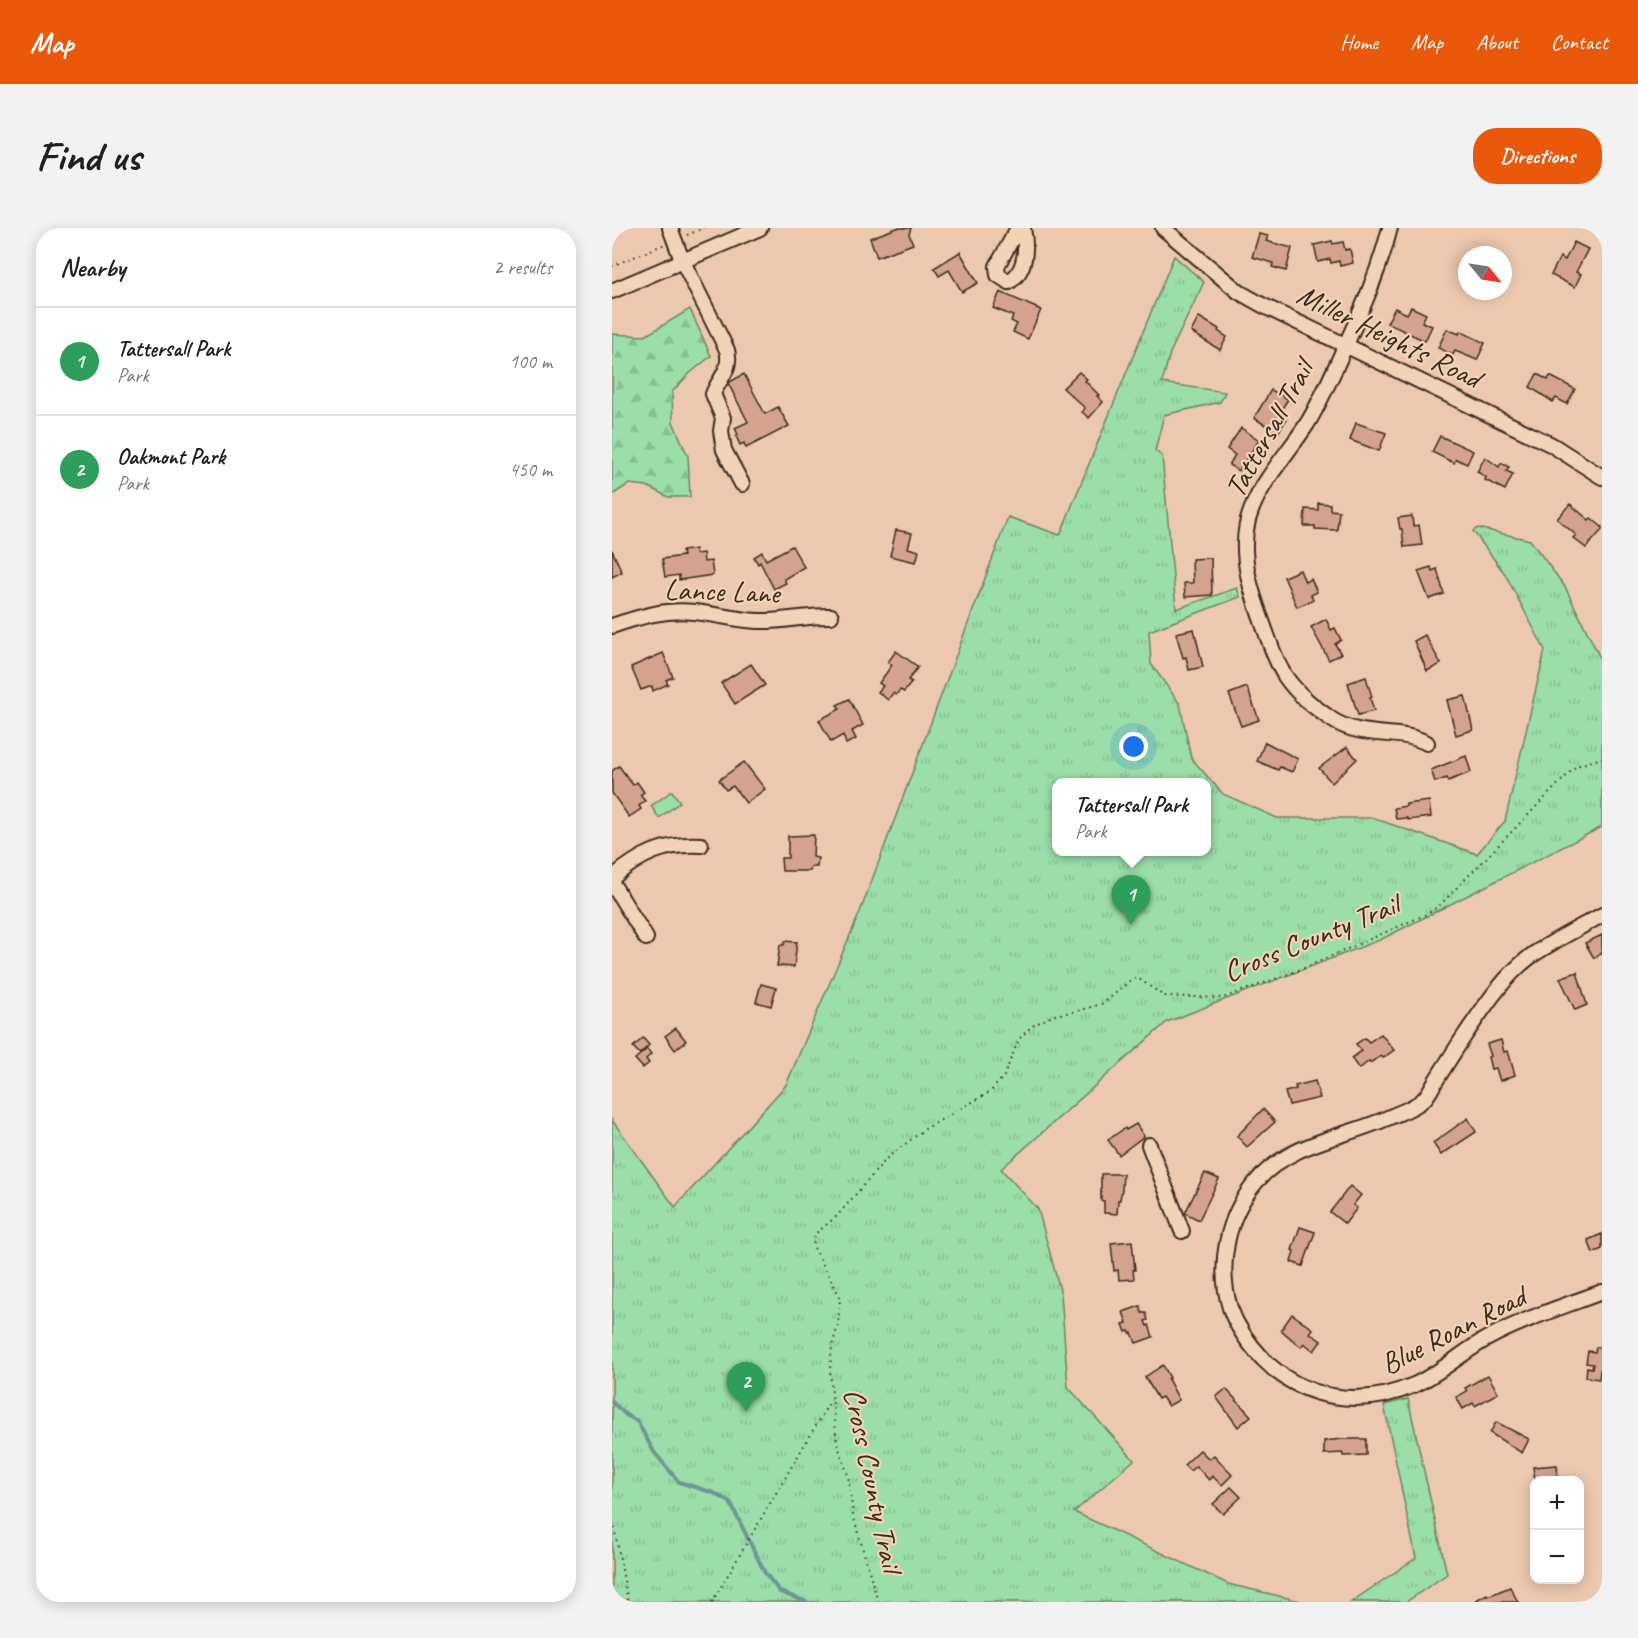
<!DOCTYPE html>
<meta charset="utf-8">
<style>
:root{--surface:#fff;--page:#f2f2f2;--text:#202124;--muted:#757577;--line:#e0e0e0;--accent:#ea580c}
body{margin:0;font-family:Caveat,sans-serif;background:var(--page);color:var(--text)}
.controls{position:absolute;right:18px;bottom:18px;display:grid;overflow:hidden;border-radius:12px;box-shadow:0 3px 15px #0003}
.controls button{width:54px;height:54px;display:grid;place-items:center;padding:0;border:0;border-bottom:2px solid var(--line);background:var(--surface);color:var(--text);font:30px sans-serif}
.compass{position:absolute;left:846px;top:18px;width:54px;height:54px;border-radius:50%;background:var(--surface);box-shadow:0 3px 15px #0003;rotate:120deg}
.you{position:absolute;left:522px;top:519px;width:21px;height:21px;margin:-15px;border:4px solid #fff;border-radius:50%;background:#1a73e8;box-shadow:0 0 0 9px #1a73e833}
.badge{display:grid;place-items:center;width:39px;height:39px;border-radius:50%;background:var(--accent);color:#fff;font-size:20px;font-weight:700}
.pin{position:absolute;translate:-50% -50px;filter:drop-shadow(0 2px 3px #0008)}
.pin::after{content:'';position:absolute;top:32px;width:21px;height:18px;background:inherit;clip-path:polygon(0 0,100% 0,50% 100%)}
.popup{position:absolute;left:440px;top:550px;width:159px;height:78px;box-sizing:border-box;display:grid;place-content:center;border-radius:12px;background:var(--surface);filter:drop-shadow(0 2px 4px #0005);font-size:20px;white-space:nowrap;color:var(--muted)}
.popup b{font-size:22px;color:var(--text)}
.popup::after{content:'';position:absolute;left:50%;top:100%;margin-left:-12px;border:12px solid transparent;border-top-color:var(--surface)}
.list{margin:0;padding:0;list-style:none}
h2{display:flex;justify-content:space-between;align-items:center;height:78px;margin:0;padding:0 24px;font-size:26px}
h2 small{font-size:20px;font-weight:400;color:var(--muted)}
.list li{display:grid;grid-template-columns:39px 1fr auto;gap:18px;align-items:center;box-sizing:border-box;height:108px;padding:0 24px;border-top:2px solid var(--line)}
.list b{display:block;font-size:22px;white-space:nowrap}
.list p{margin:0;font-size:20px;white-space:nowrap;color:var(--muted)}
.list em{font-size:20px;font-style:normal;color:var(--muted)}
.map{position:relative;flex:none;width:990px;height:1374px;overflow:hidden;border-radius:24px}
header{display:flex;align-items:center;gap:36px;box-sizing:border-box;height:84px;padding:0 30px;background:var(--accent);color:#fff}
header strong{font-size:28px}
nav{display:flex;gap:33px;margin-inline-start:auto;font-size:21px}
.intro{display:flex;align-items:center;justify-content:space-between;box-sizing:border-box;height:144px;padding:0 36px}
h1{margin:0;font-size:42px}
.button{padding:15px 27px;border-radius:24px;background:var(--accent);color:#fff;font-size:21px;font-weight:700}
main{display:flex;gap:36px;padding:0 36px}
aside{flex:1;background:var(--surface);border-radius:24px;box-shadow:0 3px 15px #0003}
.map>svg:first-child{display:block}
.grass{fill:#9bdea9;stroke:#6b8464;stroke-width:1.5}
.forest{fill:url(#forest-firs);stroke:#6b8464;stroke-width:1.5}
.park{fill:url(#park-tufts);stroke:#6b8464;stroke-width:1.5;fill-rule:evenodd}
.lines{fill:none;stroke-linecap:round;stroke-linejoin:round}
.stream{stroke:#6d9796;stroke-width:4}
.building{fill:#d5a28e;stroke:#3b2a1e;stroke-width:1.5}
.minor-casing{stroke:#3b2a1e;stroke-width:18}
.path{stroke:#3b2a1e;stroke-width:2;stroke-dasharray:1.5 4.5;stroke-linecap:butt}
.minor{stroke:#f1d4b7;stroke-width:14}
.labels{text-anchor:middle;dominant-baseline:central;stroke-width:4.5;stroke-linejoin:round;paint-order:stroke}
.street-label{font-size:30px;fill:#3b2a1e;stroke:#f1d4b7}
</style>
<header>
<strong>Map</strong>
<nav><a>Home</a><a>Map</a><a>About</a><a>Contact</a></nav>
</header>
<div class="intro"><h1>Find us</h1><a class="button">Directions</a></div>
<main>
<aside>
<h2>Nearby<small>2 results</small></h2>
<ul class="list">
<li><span class="badge" style="background:#2e9e5b">1</span><div><b>Tattersall Park</b><p>Park</p></div><em>100 m</em></li>
<li><span class="badge" style="background:#2e9e5b">2</span><div><b>Oakmont Park</b><p>Park</p></div><em>450 m</em></li>
</ul>
</aside>
<div class="map">
<svg width="990" height="1374" viewBox="0 0 990 1374">
<defs>
<pattern id="forest-firs" width="22" height="20" patternUnits="userSpaceOnUse" patternTransform="scale(1.5)"><rect width="22" height="20" fill="#9bdea9"/><path d="M5 1l3.5 6h-7zM16 11l3.5 6h-7z" fill="#86bf91"/></pattern>
<pattern id="park-tufts" width="24" height="20" patternUnits="userSpaceOnUse" patternTransform="scale(1.5)"><rect width="24" height="20" fill="#9bdea9"/><path d="M3 7l-1-3M5 7V3M7 7l1-3M15 17l-1-3M17 17v-4M19 17l1-3" fill="none" stroke="#86bf91"/></pattern>
</defs>
<rect width="100%" height="100%" fill="#ecc8ae"/>
<filter id="ink" filterUnits="userSpaceOnUse"><feTurbulence type="fractalNoise" baseFrequency=".0167" numOctaves="2"/><feDisplacementMap in="SourceGraphic" scale="12" xChannelSelector="R" yChannelSelector="G"/><feConvolveMatrix kernelMatrix="1 2 1 2 8 2 1 2 1" color-interpolation-filters="sRGB"/></filter>
<g filter="url(#ink)">
<path class="grass" d="M60,563L68,574L47,590L39,578Z"/>
<path class="forest" d="M78,81L99,128L77,146L60,164L61,194L76,228L78,269H56L35,258L17,256L0,267V106L33,108Z"/>
<g class="park">
<path d="M562,28L592,54L558,125L550,155L613,164L608,174L552,187L543,223L550,228L564,381L625,360L628,369L537,403L539,436L568,476L579,530L611,566L665,590H761L865,626L893,593L933,422L893,346L861,303L866,300L918,312L953,359L990,434V599L770,711L555,794L389,941L426,981L449,1066L456,1159L522,1232L462,1284L616,1356L693,1374H0V892L63,979L174,857L248,684L396,289L448,307ZM444,554H594V624H444Z"/>
<path d="M796,1171L835,1346L794,1374H739L804,1330L772,1177Z"/>
</g>
<g class="lines">
<path class="stream" d="M0,1174L14,1187L25,1193L42,1224L67,1254L102,1265L118,1274L153,1345L168,1364L195,1374"/>
</g>
<g class="building">
<path d="M285,0H299L297,6L301,16L265,29L258,10Z"/>
<path d="M647,6L656,8L654,13L680,20L674,43L660,39L661,35L640,29Z"/>
<path d="M720,13L721,16L731,14L733,22L738,21L741,35L728,38L727,33L719,35L718,31L706,34L702,17Z"/>
<path d="M962,14L976,21L964,44L969,46L963,59L939,47L948,29L953,32Z"/>
<path d="M348,24L366,55L350,64L337,42L327,48L322,40Z"/>
<path d="M388,64L429,82L416,111L401,104L405,96L399,93L401,88L381,80Z"/>
<path d="M799,79L814,86L810,94L820,98L813,113L775,95L783,80L795,86Z"/>
<path d="M587,89L607,101L606,103L615,109L608,122L579,104Z"/>
<path d="M835,101L847,106L848,103L873,115L865,132L843,123L841,127L826,120Z"/>
<path d="M467,144L475,151L473,153L487,167L485,168L491,174L477,190L470,184L473,180L451,160Z"/>
<path d="M132,146L153,186L166,179L177,198L134,220L132,215L128,217L124,208L126,207L123,200L136,194L116,155Z"/>
<path d="M925,146L936,152L938,148L963,161L955,176L944,170L941,174L918,159Z"/>
<path d="M659,162L676,171L666,187L674,192L666,205L642,190Z"/>
<path d="M744,195L774,205L767,223L738,212Z"/>
<path d="M629,200L647,212L627,243L617,237L623,227L615,221Z"/>
<path d="M828,208L861,223L855,236L844,231L842,235L820,224Z"/>
<path d="M873,229L887,239L889,235L897,239L894,243L901,246L893,262L873,252L874,249L865,244Z"/>
<path d="M706,275L718,276V282L727,283L725,302L703,301V298H692L693,281L706,282Z"/>
<path d="M958,276L977,292L979,290L990,299V302L974,320L961,310L964,307L945,291Z"/>
<path d="M800,288L801,298L807,297L810,317L792,319L790,301H788L786,290Z"/>
<path d="M284,302L300,305L296,320L307,323L304,334L278,328Z"/>
<path d="M180,318L192,339L172,351L174,355L162,361L148,334L146,336L142,329L150,324L154,332Z"/>
<path d="M83,321L84,326L91,325L92,334L99,333L101,347L67,352V347L53,349L50,331L71,328L70,323Z"/>
<path d="M0,322L10,344L0,349Z"/>
<path d="M599,330L600,367L573,369L572,355H581L580,331Z"/>
<path d="M819,339L820,343L825,341L832,366L817,371L806,343Z"/>
<path d="M688,342L693,354L699,351L705,364L699,367L701,372L685,379L672,349Z"/>
<path d="M714,391L719,402L723,400L729,412L723,416L729,426L717,432L699,399Z"/>
<path d="M582,401L591,439L577,442L574,429L571,430L564,405Z"/>
<path d="M813,407L829,436L815,443L802,413Z"/>
<path d="M284,423L306,439L296,452L300,454L292,464L288,462L284,467L281,465L276,472L266,464L271,458L267,455L280,437L276,434Z"/>
<path d="M51,425L61,449L54,452L56,456L41,463L40,458L29,462L19,439Z"/>
<path d="M139,436L153,457L123,476L109,455Z"/>
<path d="M754,449L760,469L758,470L762,483L746,487L736,455Z"/>
<path d="M635,459L647,492L629,498L617,466Z"/>
<path d="M853,468L861,502L844,507L835,472Z"/>
<path d="M237,471L251,497L240,503L244,511L234,516L231,507L219,514L207,492L228,481L225,477Z"/>
<path d="M653,514L686,531L680,544L668,539L666,542L645,533Z"/>
<path d="M735,519L745,531L720,555L707,540Z"/>
<path d="M854,528L859,544L836,553L835,550L823,554L819,542Z"/>
<path d="M132,534L153,561L134,575L121,558L114,562L107,552Z"/>
<path d="M7,538L21,557L25,554L32,564L28,567L33,573L27,578L29,581L17,589L0,565V543Z"/>
<path d="M817,573L819,589L796,592L795,590L784,591L782,580L794,578V576Z"/>
<path d="M202,607L201,629L206,630L205,639H199L198,643H170L169,630H176V608Z"/>
<path d="M990,707V725L982,730L973,715Z"/>
<path d="M173,713L185,714L182,739L165,738L168,717H172Z"/>
<path d="M965,744L975,777L963,782L948,750Z"/>
<path d="M149,756L164,760L159,778L144,774Z"/>
<path d="M64,800L74,813L63,822L53,808Z"/>
<path d="M769,806L782,822L771,830L769,828L758,835L757,833L747,841L739,830L750,823L744,816L753,810L757,814Z"/>
<path d="M31,810L37,817L28,826L21,819Z"/>
<path d="M889,812L892,824L896,823L903,847L888,853L884,840L879,841L876,829L879,828L875,816Z"/>
<path d="M35,821L39,826L34,831L37,835L31,840L23,831Z"/>
<path d="M703,853L708,870L677,877L673,864L684,861L683,858Z"/>
<path d="M651,881L663,894L635,919L625,908Z"/>
<path d="M856,890L864,904L829,927L821,915Z"/>
<path d="M524,896L532,908L507,927L496,912L513,900L514,902Z"/>
<path d="M593,945L607,951L587,992L573,985Z"/>
<path d="M489,946H511L510,961L508,972H506L505,986L492,985V973H489Z"/>
<path d="M738,958L749,967L741,977L745,980L733,996L718,984Z"/>
<path d="M688,999L703,1004L691,1038L679,1034L682,1023L680,1022Z"/>
<path d="M990,1006V1021L981,1025L976,1012Z"/>
<path d="M520,1013L523,1042H521L522,1051L507,1052L506,1042L502,1043L499,1015Z"/>
<path d="M528,1078L530,1085H534L536,1092L533,1093L535,1098L537,1097L541,1109L524,1115L520,1105H518L517,1103L514,1104L511,1096L515,1095L511,1084Z"/>
<path d="M680,1086L701,1101L698,1105L709,1113L702,1123L692,1115L689,1119L669,1102Z"/>
<path d="M984,1119L990,1120V1142H988L987,1151L974,1149L975,1139L980,1140L981,1136L974,1135L976,1123L983,1124Z"/>
<path d="M551,1137L558,1150L556,1151L567,1172L556,1178L550,1169L546,1171L533,1149Z"/>
<path d="M876,1147L886,1165L863,1178L861,1175L851,1181L844,1169L855,1163L853,1160Z"/>
<path d="M614,1161L639,1188L626,1199L604,1169Z"/>
<path d="M884,1194L917,1211L910,1225L878,1205Z"/>
<path d="M731,1211H754V1227L731,1228V1225L712,1226V1213Z"/>
<path d="M588,1222L597,1231L602,1227L620,1247L610,1257L600,1248L597,1252L584,1238L578,1243L572,1237Z"/>
<path d="M945,1237L946,1252H923L921,1239Z"/>
<path d="M619,1259L629,1269L611,1286L601,1276Z"/>
<path d="M898,1359L906,1374H866L864,1372L875,1366L876,1368Z"/>
</g>
<g class="lines">
<g class="minor-casing">
<g id="minor">
<path d="M58,0L70,32L115,122C120,141 108,149 101,166L111,190L109,203L112,222L130,256"/>
<path d="M406,0L385,38L386,47L397,54C415,42 415,20 411,0"/>
<path d="M551,0L627,64L652,78L940,217L990,249"/>
<path d="M778,0C767,43 750,82 731,123C720,147 709,173 695,196C675,227 646,256 636,292C626,331 642,371 655,407C660,421 665,436 673,448C685,466 702,479 719,491C750,512 787,500 815,515"/>
<path d="M0,63L148,0"/>
<path d="M0,398C26,389 53,381 82,384C103,386 124,392 146,393C171,394 195,387 219,388"/>
<path d="M0,650C29,626 51,615 89,617"/>
<path d="M0,655L34,710"/>
<path d="M990,687C967,700 941,713 919,728C892,748 872,779 853,807C843,822 833,838 823,854C820,859 816,867 812,871C804,879 790,884 780,888C734,910 679,913 644,954C615,988 605,1037 618,1080C625,1100 637,1116 651,1131C692,1173 750,1180 802,1157C829,1145 850,1124 876,1110C912,1091 952,1078 990,1064"/>
<path d="M537,917L570,1003"/>
</g>
</g>
<g class="path">
<path d="M75,7L92,0"/>
<path d="M0,38L53,16"/>
<path d="M0,1288L16,1374"/>
<path d="M100,1374L220,1170"/>
<path d="M266,1374L241,1287L236,1247L225,1215L221,1178L218,1142L220,1118L226,1097L228,1069L201,1018L203,1006L225,988L276,929L313,901L378,864L392,848L407,811L420,798L442,787L466,783L492,775L520,751H527L552,768L611,770L690,741L815,686L827,678L964,538L990,530"/>
</g>
<use href="#minor" class="minor"/>
</g>
</g>
<g class="labels">
<g class="street-label">
<text transform="translate(777 108) rotate(26)">Miller Heights Road</text>
<text transform="translate(657 201) rotate(-61)">Tattersall Trail</text>
<text transform="translate(110 363) rotate(2)">Lance Lane</text>
<text transform="translate(699 710) rotate(-22)">Cross County Trail</text>
<text transform="translate(841 1102) rotate(-27)">Blue Roan Road</text>
<text transform="translate(261 1252) rotate(78)">Cross County Trail</text>
</g>
</g>
</svg>
<div class="controls">
<button>+</button>
<button>−</button>
</div>
<svg class="compass" viewBox="-18 -18 36 36"><path d="M0-13l5 13h-10z" fill="#e53935"/><path d="M0 13l5-13h-10z" fill="#757577"/></svg>
<div class="you"></div>
<div class="pin badge" style="left:519px;top:697px;background:#2e9e5b">1</div>
<div class="popup"><b>Tattersall Park</b>Park</div>
<div class="pin badge" style="left:134px;top:1184px;background:#2e9e5b">2</div>
</div>
</main>
